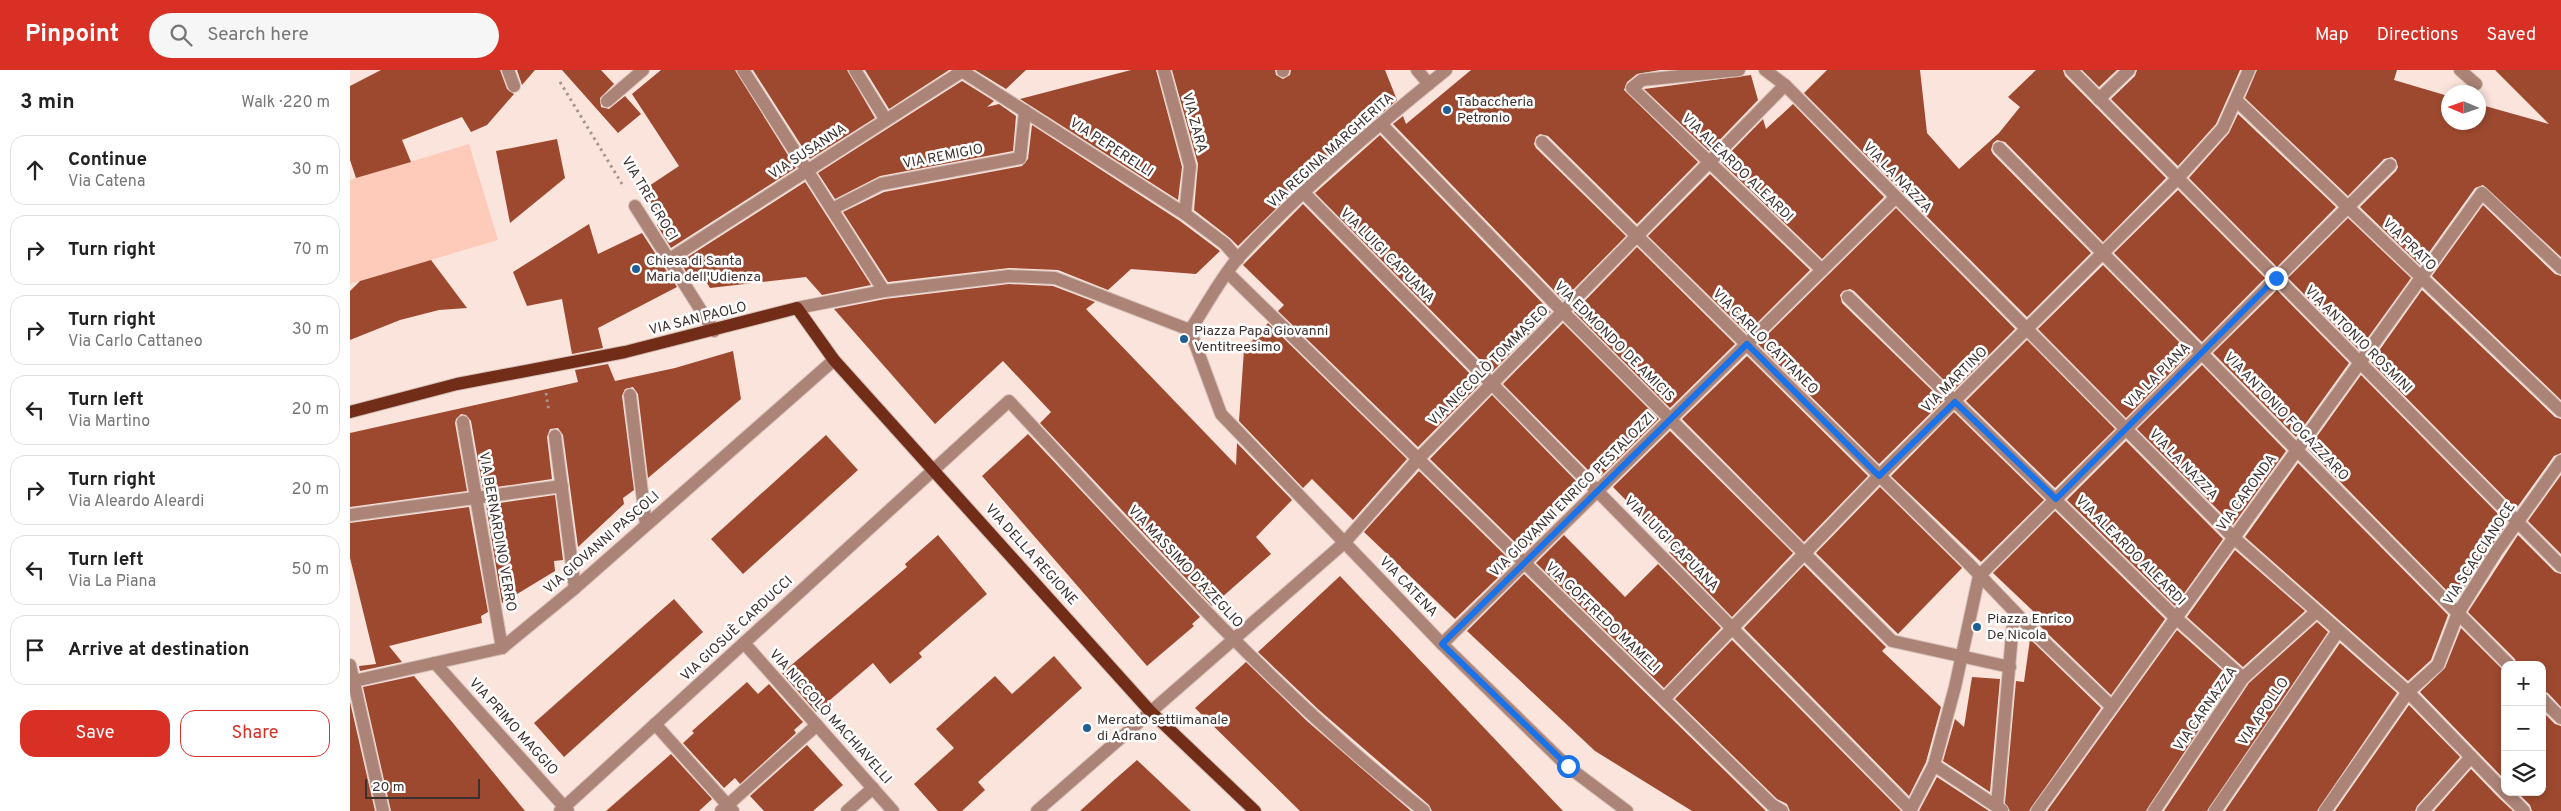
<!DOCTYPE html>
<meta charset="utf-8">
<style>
:root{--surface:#fff;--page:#f6f6f6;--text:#222;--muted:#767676;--line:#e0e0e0;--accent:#d93025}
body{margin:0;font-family:Overpass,sans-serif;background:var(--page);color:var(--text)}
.controls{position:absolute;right:15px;bottom:15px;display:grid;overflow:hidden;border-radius:10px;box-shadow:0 2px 8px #0003}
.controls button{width:45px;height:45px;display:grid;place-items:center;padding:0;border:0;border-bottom:1px solid var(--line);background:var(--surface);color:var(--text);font:25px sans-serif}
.compass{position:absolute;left:2091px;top:15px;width:45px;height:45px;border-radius:50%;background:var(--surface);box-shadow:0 2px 8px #0003;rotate:272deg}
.scale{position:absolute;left:15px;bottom:12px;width:115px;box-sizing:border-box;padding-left:5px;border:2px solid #3c312e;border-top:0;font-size:14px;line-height:18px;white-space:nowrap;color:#3c312e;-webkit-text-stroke:4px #fff;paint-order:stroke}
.stop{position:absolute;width:15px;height:15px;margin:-11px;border:4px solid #1a73e8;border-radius:50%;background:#fff}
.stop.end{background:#1a73e8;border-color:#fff;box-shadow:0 1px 5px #0008}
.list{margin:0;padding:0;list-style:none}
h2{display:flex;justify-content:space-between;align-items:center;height:65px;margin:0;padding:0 20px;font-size:21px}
h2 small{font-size:16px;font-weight:400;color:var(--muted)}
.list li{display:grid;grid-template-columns:32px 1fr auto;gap:15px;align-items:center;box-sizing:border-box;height:70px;margin:0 10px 10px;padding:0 10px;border:1px solid var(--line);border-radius:15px}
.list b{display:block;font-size:19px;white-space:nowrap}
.list p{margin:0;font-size:16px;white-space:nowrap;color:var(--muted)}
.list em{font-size:16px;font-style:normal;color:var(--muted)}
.actions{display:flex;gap:10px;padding:15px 20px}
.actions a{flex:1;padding:11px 0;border:1px solid var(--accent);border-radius:15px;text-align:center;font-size:18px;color:var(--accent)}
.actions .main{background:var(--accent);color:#fff}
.icon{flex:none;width:28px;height:28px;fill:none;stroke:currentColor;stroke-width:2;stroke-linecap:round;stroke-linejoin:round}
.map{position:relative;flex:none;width:2211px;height:741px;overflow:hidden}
header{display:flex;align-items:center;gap:30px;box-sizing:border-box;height:70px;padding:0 25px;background:var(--accent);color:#fff}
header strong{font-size:24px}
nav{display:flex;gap:28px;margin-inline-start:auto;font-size:18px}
.search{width:350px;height:45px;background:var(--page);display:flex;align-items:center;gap:12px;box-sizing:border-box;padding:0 18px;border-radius:28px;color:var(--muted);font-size:19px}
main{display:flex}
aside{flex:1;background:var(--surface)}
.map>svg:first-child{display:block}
.green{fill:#fecaba}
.building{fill:#9d492f}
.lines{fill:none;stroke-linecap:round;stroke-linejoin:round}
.minor-casing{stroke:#d5c0b9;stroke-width:14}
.major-casing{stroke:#d5c0b9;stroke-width:14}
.path{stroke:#a6948f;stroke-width:3;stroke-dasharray:2.5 4;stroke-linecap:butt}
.minor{stroke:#ac8377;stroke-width:12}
.major{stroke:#712d18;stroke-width:12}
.route{stroke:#1a73e8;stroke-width:6}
.poi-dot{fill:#1f5f95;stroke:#fff;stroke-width:2}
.labels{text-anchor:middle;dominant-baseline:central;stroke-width:5;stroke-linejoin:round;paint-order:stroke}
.poi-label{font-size:14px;fill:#3c312e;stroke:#fff;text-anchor:start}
.street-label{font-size:14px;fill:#3c312e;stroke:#fff}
</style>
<header>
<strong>Pinpoint</strong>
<div class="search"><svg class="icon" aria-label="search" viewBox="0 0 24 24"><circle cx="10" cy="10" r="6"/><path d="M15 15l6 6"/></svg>Search here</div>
<nav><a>Map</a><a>Directions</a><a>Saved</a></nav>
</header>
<main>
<aside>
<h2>3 min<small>Walk · 220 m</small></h2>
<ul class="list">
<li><svg class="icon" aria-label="ahead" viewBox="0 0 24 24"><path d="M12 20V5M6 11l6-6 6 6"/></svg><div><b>Continue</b><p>Via Catena</p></div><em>30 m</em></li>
<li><svg class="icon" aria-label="right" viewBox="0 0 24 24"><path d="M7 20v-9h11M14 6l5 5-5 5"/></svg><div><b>Turn right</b></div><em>70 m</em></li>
<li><svg class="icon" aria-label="right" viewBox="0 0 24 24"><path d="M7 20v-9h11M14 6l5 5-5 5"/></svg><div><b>Turn right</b><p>Via Carlo Cattaneo</p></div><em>30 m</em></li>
<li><svg class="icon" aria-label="left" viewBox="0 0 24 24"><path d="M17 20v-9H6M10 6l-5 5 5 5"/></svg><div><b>Turn left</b><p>Via Martino</p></div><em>20 m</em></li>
<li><svg class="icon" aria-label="right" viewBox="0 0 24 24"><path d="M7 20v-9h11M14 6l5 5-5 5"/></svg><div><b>Turn right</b><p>Via Aleardo Aleardi</p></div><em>20 m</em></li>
<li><svg class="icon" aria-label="left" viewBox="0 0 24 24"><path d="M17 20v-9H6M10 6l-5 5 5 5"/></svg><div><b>Turn left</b><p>Via La Piana</p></div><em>50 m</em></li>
<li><svg class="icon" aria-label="arrive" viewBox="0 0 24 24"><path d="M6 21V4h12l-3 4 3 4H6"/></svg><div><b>Arrive at destination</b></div></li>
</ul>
<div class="actions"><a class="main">Save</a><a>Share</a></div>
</aside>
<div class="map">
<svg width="2211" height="741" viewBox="0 0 2211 741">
<rect width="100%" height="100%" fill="#fbe4dc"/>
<path class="green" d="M119,74L148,170L0,214V110Z"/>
<g class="building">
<path d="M31,0H150L157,19L164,24L137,55L121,62L112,47L52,70L61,92L6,108L0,90V16Z"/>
<path d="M167,0H185L172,15Z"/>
<path d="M212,0H251L264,14L250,28L251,37L259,39L275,26L291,44L268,63Z"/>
<path d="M311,0H385L446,98L321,178L307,155L313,152L293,120L329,96L282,24Z"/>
<path d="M403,0H497L525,48L460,89Z"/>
<path d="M515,0H599L539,39Z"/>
<path d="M625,0H676L656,19Z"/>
<path d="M781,0H806L832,97L828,130L670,29Z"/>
<path d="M822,0H925L926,5L933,9L940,5L941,0H1035L1047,30L958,107L888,176L880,168L844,140L848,94Z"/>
<path d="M1121,0H1310L1287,4L1277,12L1274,20L1348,92L1287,154L1198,66L1190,64L1186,67L1184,74L1186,78L1276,166L1213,230L1043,54L1053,46L1056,54Z"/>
<path d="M1477,0H1570L1577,63L1609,99L1649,63L1670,37L1658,27L1686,0H1713L1715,6L1816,108L1753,172L1655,72L1647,70L1643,73L1641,80L1643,84L1741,183L1677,247L1454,23Z"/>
<path d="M1732,0H1767L1749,17Z"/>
<path d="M1787,0H1890L1866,54L1828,96L1761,29L1785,6Z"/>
<path d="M1907,0H2047L2044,10L2098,26V52H2128V34L2199,54L2145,0H2211V187L2133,115L2125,118L2070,195L2010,137L2046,101L2048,97L2046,90L2042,87L2034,89L1998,126L1895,28Z"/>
<path d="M1401,5L1408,30L1359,81L1294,19Z"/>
<path d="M612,11L644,31L637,37L649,34L666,46L663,81L530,106L485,129L468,103Z"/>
<path d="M1443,34L1534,127L1472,189L1371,92L1413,49L1416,59Z"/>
<path d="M1888,44L1986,137L1927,197L1839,108L1879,63Z"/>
<path d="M682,55L830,151L870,181L846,204L781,199L758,220L708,200L659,198L538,212L493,142L534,122L672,96L678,89Z"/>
<path d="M1030,65L1201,242L1142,302L965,123Z"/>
<path d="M207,69L215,108L160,153L146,81Z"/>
<path d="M1360,104L1460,200L1397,263L1298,166Z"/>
<path d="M455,112L521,215L472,225L456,207L360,218L352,205L341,210L330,192Z"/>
<path d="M1828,120L1915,208L1852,272L1764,183Z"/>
<path d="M953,134L1130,314L1068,377L928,241L934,235L893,195Z"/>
<path d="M2133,135L2205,204L2211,206V330L2082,206Z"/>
<path d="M1546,138L1665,259L1604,320L1504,221L1500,219L1493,221L1490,225L1492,233L1593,331L1529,394L1408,274Z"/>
<path d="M1998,148L2061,208L2009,280L1938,208Z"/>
<path d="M239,154L248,184L292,163L327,217L248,258L253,278L222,284L212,229L177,236L163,202Z"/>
<path d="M1287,177L1385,274L1320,338L1224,242Z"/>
<path d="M81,190L117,238L89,240L50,250L0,270V221L10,211Z"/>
<path d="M1753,195L1840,283L1776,348L1688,259Z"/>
<path d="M659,214L703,216L745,232L736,239L886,395L887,373L942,430L906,467L921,484L862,536L690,353L701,342L653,291L585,354L484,239L535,229Z"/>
<path d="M1927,220L1999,293L1946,367L1863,283Z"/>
<path d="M2072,220L2205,347L2211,349V383L2204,386L2166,439L2021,292Z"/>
<path d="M918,253L1057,389L1003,450L962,409L953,418L889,351L894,280Z"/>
<path d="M1213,253L1309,349L1251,406L1242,396L1238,400L1153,314Z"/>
<path d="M1677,270L1765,359L1705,418L1616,331Z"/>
<path d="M383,281L391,329L298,408L288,324L283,317L275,319L272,326L284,420L273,428L274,434L228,477L213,365L208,358L200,359L197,367L202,409L133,419L121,351L116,345L111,344L106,349L105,353L117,421L0,437V363L228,312L225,300L258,294L265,311L325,298Z"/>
<path d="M1397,286L1518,406L1454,472L1332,349Z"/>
<path d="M1852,295L1936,381L1883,455L1787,359Z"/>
<path d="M2011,305L2157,453L2106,530L1958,379Z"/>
<path d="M1142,325L1227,412L1194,446L1202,454L1174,481L1080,389Z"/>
<path d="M1604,342L1694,430L1631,492L1541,406Z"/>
<path d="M1320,361L1443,483L1382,547L1319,482L1323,478L1263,417Z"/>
<path d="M678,364L850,547L842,554L844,556L797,596L632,406Z"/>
<path d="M476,365L508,400L393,504L361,469Z"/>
<path d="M1776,371L1873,469L1825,536L1717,430Z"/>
<path d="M1948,393L2098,545L2081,590L2058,611L1895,467Z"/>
<path d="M1069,401L1163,493L1105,549L1014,462Z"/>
<path d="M2211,405V484L2178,451Z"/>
<path d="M1530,417L1612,498L1548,564L1466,483Z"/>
<path d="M205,425L213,490L204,491L205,501L152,533L136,435Z"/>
<path d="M119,437L138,542L131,546L132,553L39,576L52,592L10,601L9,596L26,594L0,488V453Z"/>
<path d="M1705,441L1815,549L1761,625L1695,561L1682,548L1683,541L1643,503Z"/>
<path d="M588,465L637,524L569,583L572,587L540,614L523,593L466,642L432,603L557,497L555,494Z"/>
<path d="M1214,465L1275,527L1308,494L1371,558L1314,618L1186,493Z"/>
<path d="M2168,465L2205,502L2211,504V637L2198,623L2192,621V595H2167L2165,589L2118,542Z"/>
<path d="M1885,480L1955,541L1893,597L1837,547Z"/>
<path d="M1454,495L1536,577L1532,581L1591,637L1576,692L1559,726L1394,558Z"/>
<path d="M1174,504L1416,741H1417H1342L1245,681L1117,561Z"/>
<path d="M990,506L1213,741H1082L1079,735L969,640L908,582Z"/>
<path d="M324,529L353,562L214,687L184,653Z"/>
<path d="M1967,552L1978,562L1857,741H1814L1899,613Z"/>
<path d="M2111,558L2155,602V710L2070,622L2095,598Z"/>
<path d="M1827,560L1882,609L1796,741H1697Z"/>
<path d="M1680,569L1751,638L1679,741H1660L1655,733L1666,611L1674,612Z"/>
<path d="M1382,570L1551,741H1440L1437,734L1427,729L1325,629Z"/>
<path d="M1990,573L2047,623L1967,741H1875Z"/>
<path d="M704,586L732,618L628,712L635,720L612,741H588L564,714L604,678L586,659L645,606L662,624Z"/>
<path d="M896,592L958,652L1061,741H950L845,638Z"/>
<path d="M64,606L98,647L175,741H41L13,617Z"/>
<path d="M1622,607L1650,609L1640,722L1593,691L1605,649L1614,657Z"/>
<path d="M397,612L408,624L419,614L453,652L444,660L446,663L390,714L385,708L374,718L333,673L344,663L342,661Z"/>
<path d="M0,632L25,741H0Z"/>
<path d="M2059,635L2110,687L2067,736L2065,741H1985Z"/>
<path d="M2192,641L2205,654L2211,656V741H2182L2180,735L2167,722H2192Z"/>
<path d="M457,675L493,715L463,741H414L400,726Z"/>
<path d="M321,684L362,729L349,741H256Z"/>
<path d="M787,690L841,741H730L762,712Z"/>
<path d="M2121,699L2149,728L2163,741H2084Z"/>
<path d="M1587,707L1639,741H1569Z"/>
</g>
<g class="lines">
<g class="minor-casing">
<g id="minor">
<path d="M158,0L164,16"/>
<path d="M393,0L534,221"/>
<path d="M505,0L536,50"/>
<path d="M814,0L840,96L835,144"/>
<path d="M933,0V1"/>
<path d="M1067,0L1079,14"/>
<path d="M1389,0L1292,10L1282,18L1472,200"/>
<path d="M1415,0L1435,15L1884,468L2058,622L2155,722"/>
<path d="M1721,0L2211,496"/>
<path d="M2110,0L2126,14"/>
<path d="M612,1L835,144L875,174L888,189"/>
<path d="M1749,29L1779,0"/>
<path d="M257,31L293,0"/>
<path d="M1887,31L2211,341"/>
<path d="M1031,54L1213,242L1542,571L1660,597"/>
<path d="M1192,72L1618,493L1689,567L1762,637"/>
<path d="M1649,78L2159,595"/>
<path d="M954,123L1561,740"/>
<path d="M285,136L364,261"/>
<path d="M482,139L531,114L670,88L675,41"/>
<path d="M318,190L614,0"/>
<path d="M878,203L1422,735L1432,741"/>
<path d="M1498,227L1826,548L1893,608"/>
<path d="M447,238L534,221L659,206L705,208L840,260L871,344L1092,574L1217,696L1277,741"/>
<path d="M840,260C856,237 870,208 889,187C952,119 1024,58 1096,0"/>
<path d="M280,325L296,455"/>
<path d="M113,352L152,578"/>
<path d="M205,366L225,518"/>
<path d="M0,445L212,416"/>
<path d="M394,573L543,741"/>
<path d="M1092,574L1545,128"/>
<path d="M85,593L218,741"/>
<path d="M0,595L33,741"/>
<path d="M0,612L152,578L225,518L484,290"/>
<path d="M1314,629L1529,406L1827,109L1873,58L1899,0"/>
<path d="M2192,629L2211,648"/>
<path d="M305,654L383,741"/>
<path d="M1584,695L1652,740"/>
<path d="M2155,722L2174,741"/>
<path d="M1647,736L1664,541"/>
<path d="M210,741L659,331C792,474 921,620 1074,741"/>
<path d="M371,741L467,655"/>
<path d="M497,741L523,718"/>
<path d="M687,741L994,473L1068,389L1435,15"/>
<path d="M1560,741L1584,695L1605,617L1629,506L2040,95"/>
<path d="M1687,741L2132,123L2211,198"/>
<path d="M1804,741L1893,608L1966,542"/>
<path d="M1865,741L1988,561"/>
<path d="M1975,741L2058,622L2088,595L2108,543L2146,482L2211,391"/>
<path d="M2073,741L2121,687"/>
</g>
</g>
<g class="major-casing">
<path id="major" d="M0,342L107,314L275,282L447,238L484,290L800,641L905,741"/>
</g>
<g class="path">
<path d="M210,12L272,114"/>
<path d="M196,323L199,342"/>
</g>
<use href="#minor" class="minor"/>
<use href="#major" class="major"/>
</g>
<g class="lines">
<path class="route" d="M1218,696L1092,574L1397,274L1529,406L1605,332L1706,429L1926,208"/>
</g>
<g class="poi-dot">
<circle cx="1097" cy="40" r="5"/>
<circle cx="286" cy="199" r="5"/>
<circle cx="834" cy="269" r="5"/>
<circle cx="1627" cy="557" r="5"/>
<circle cx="737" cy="658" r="5"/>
</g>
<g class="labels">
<g class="poi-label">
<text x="1107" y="32">Tabaccheria<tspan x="1107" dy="16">Petronio</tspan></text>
<text x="296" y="191">Chiesa di Santa<tspan x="296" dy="16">Maria dell'Udienza</tspan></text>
<text x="844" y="261">Piazza Papa Giovanni<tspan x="844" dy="16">Ventitreesimo</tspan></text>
<text x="1637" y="549">Piazza Enrico<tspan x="1637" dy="16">De Nicola</tspan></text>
<text x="747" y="650">Mercato settiimanale<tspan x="747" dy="16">di Adrano</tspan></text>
</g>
<g class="street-label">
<text transform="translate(844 53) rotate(75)">VIA ZARA</text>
<text transform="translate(761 78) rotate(33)">VIA PEPERELLI</text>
<text transform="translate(981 81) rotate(-42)">VIA REGINA MARGHERITA</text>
<text transform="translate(458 82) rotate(-33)">VIA SUSANNA</text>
<text transform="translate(593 87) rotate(-11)">VIA REMIGIO</text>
<text transform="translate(1387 98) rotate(44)">VIA ALEARDO ALEARDI</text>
<text transform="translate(1547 108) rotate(46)">VIA LA NAZZA</text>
<text transform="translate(299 129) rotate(59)">VIA TRE CROCI</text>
<text transform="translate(2059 175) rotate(44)">VIA PRATO</text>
<text transform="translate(1037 186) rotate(45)">VIA LUIGI CAPUANA</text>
<text transform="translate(348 249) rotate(-14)">VIA SAN PAOLO</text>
<text transform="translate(2008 270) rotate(45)">VIA ANTONIO ROSMINI</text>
<text transform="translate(1264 272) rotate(45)">VIA EDMONDO DE AMICIS</text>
<text transform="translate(1415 272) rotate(45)">VIA CARLO CATTANEO</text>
<text transform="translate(1139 296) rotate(-45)">VIA NICCOLÒ TOMMASEO</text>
<text transform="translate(1808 306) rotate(-45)">VIA LA PIANA</text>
<text transform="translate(1605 310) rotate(-45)">VIA MARTINO</text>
<text transform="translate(1936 347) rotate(46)">VIA ANTONIO FOGAZZARO</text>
<text transform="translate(1833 395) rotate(46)">VIA LA NAZZA</text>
<text transform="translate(1897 423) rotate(-54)">VIA CARONDA</text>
<text transform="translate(1223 425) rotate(-45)">VIA GIOVANNI ENRICO PESTALOZZI</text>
<text transform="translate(147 462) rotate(80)">VIA BERNARDINO VERRO</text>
<text transform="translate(252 473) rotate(-41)">VIA GIOVANNI PASCOLI</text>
<text transform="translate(1321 474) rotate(45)">VIA LUIGI CAPUANA</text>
<text transform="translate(1780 481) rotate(45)">VIA ALEARDO ALEARDI</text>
<text transform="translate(2130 484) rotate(-57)">VIA SCACCIANOCE</text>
<text transform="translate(681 485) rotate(48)">VIA DELLA REGIONE</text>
<text transform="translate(835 497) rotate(47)">VIA MASSIMO D'AZEGLIO</text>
<text transform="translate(1058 517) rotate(46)">VIA CATENA</text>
<text transform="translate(1252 548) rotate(44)">VIA GOFFREDO MAMELI</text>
<text transform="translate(387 559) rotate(-43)">VIA GIOSUÈ CARDUCCI</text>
<text transform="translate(1856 639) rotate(-55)">VIA CARNAZZA</text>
<text transform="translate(1914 642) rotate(-56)">VIA APOLLO</text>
<text transform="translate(480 647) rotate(48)">VIA NICCOLÒ MACHIAVELLI</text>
<text transform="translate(163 657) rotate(48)">VIA PRIMO MAGGIO</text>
</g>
</g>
</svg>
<div class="controls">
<button>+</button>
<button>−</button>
<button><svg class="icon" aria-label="layers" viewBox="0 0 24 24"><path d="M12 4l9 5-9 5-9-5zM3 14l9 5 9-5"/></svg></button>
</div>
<svg class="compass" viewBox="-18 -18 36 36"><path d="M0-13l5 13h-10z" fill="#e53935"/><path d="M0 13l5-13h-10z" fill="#767676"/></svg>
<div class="scale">20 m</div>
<div class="stop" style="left:1218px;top:696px"></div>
<div class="stop end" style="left:1926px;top:208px"></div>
</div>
</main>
